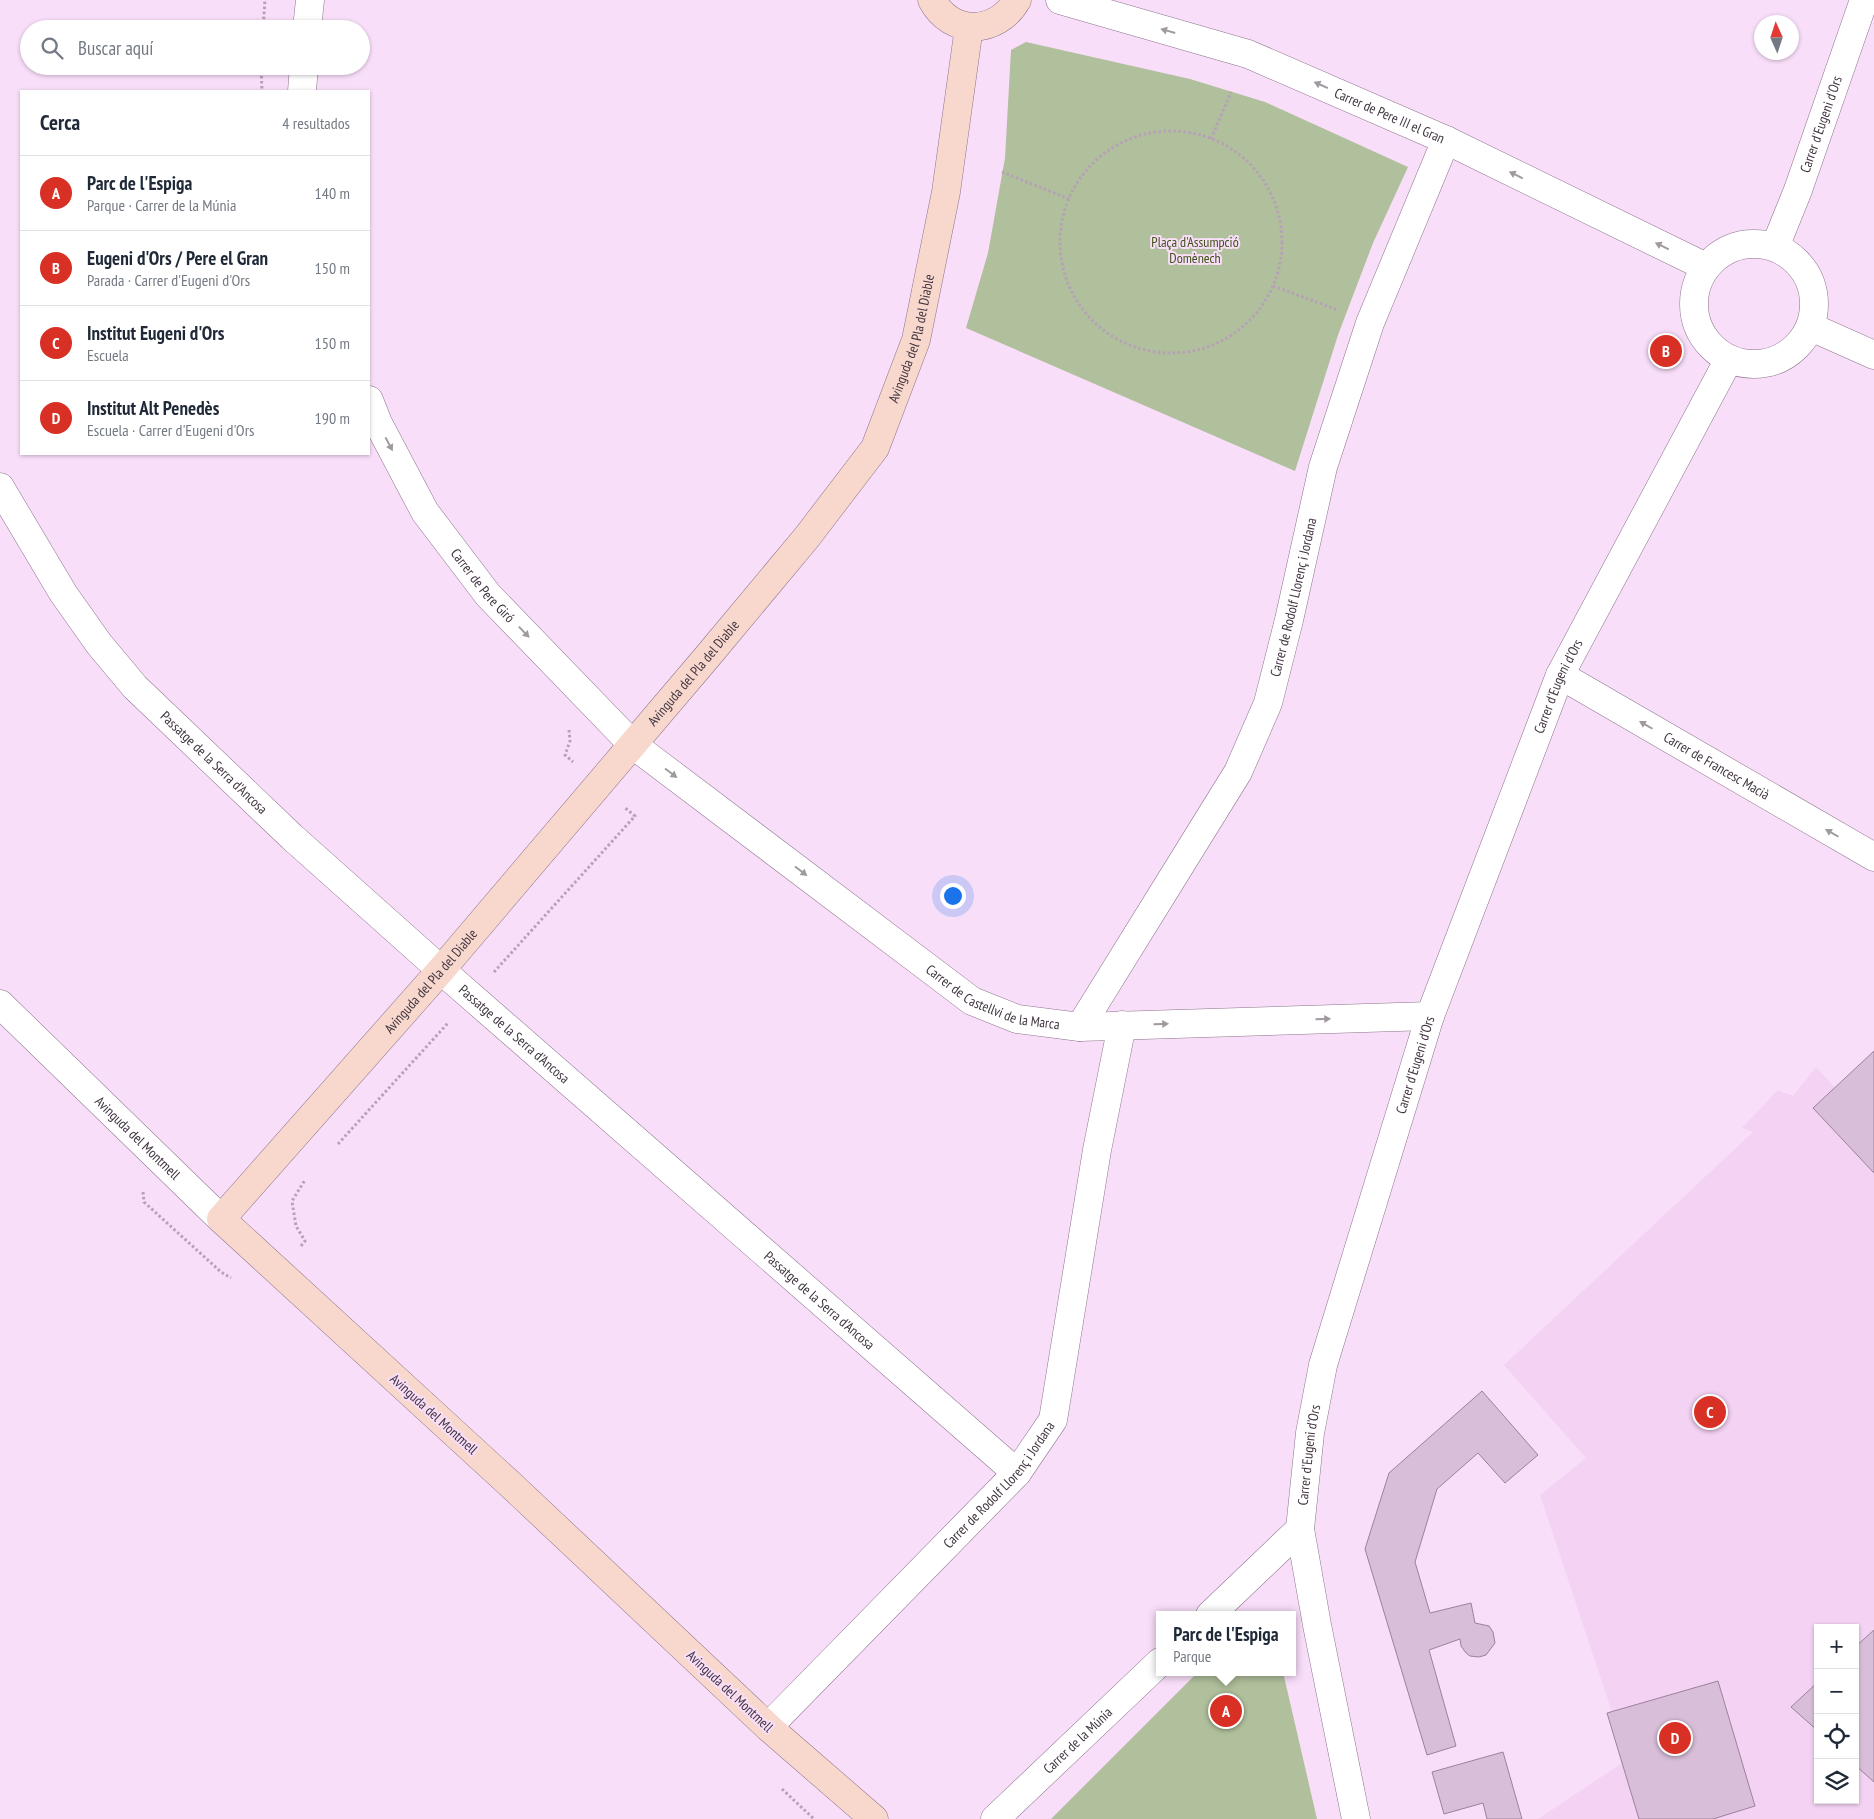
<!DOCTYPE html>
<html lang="es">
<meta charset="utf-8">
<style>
:root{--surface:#fff;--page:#f2f2f3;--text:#1f2937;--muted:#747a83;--line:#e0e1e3;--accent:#d93025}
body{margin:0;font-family:"PT Sans Narrow",sans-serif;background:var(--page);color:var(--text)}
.controls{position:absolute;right:15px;bottom:15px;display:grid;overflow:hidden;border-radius:0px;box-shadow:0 1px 4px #0004}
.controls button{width:45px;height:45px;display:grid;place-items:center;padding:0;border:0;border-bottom:1px solid var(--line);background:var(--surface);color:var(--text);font:25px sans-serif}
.compass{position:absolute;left:1754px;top:15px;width:45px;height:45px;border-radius:50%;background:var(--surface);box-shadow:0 1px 4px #0004;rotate:357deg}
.you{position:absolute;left:952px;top:895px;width:18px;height:18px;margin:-12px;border:4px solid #fff;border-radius:50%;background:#1a73e8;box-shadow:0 0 0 8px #1a73e833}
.badge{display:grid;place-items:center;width:32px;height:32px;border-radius:50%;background:var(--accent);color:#fff;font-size:16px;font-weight:700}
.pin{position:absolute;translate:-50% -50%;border:2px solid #fff;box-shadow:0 1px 5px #0006}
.popup{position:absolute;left:1156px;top:1611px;width:140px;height:65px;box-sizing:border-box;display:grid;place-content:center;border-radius:0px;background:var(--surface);filter:drop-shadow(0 1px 4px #0005);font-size:16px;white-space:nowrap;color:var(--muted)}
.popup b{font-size:19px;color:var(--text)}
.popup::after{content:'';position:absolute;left:50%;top:100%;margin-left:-10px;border:10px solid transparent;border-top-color:var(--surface)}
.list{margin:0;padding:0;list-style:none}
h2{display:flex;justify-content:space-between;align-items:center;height:65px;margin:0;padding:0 20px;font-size:21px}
h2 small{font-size:16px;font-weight:400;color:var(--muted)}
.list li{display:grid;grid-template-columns:32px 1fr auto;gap:15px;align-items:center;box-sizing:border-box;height:75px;padding:0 20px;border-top:1px solid var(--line)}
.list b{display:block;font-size:19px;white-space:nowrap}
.list p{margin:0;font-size:16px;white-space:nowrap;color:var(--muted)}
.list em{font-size:16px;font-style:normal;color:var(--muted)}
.icon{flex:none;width:28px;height:28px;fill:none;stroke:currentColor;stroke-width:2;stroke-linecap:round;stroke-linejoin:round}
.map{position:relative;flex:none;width:1874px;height:1819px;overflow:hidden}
.search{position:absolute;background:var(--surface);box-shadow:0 1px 4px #0004;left:20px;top:20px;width:350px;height:55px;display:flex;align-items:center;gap:12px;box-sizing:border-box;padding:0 18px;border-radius:28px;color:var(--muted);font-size:19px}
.panel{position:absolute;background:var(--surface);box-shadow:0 1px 4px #0004;left:20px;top:90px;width:350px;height:365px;border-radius:0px}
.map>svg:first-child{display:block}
.built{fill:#f3d2f3;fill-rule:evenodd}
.green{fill:#b0bf9c}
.building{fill:#d9bed9;stroke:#9b829b}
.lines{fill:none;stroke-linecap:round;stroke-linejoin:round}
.street-casing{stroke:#8c748c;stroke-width:29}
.secondary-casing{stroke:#8c748c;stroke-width:29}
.path{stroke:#b6a1b6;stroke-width:3;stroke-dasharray:2.5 2.5;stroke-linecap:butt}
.street{stroke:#fff;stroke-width:28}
.secondary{stroke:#f8d8cd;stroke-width:28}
.oneway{fill:#a09aa0}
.labels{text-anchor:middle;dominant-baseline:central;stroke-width:4;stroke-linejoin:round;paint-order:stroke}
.street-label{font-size:14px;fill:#403540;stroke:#f9def9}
.park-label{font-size:14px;fill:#3e5217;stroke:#f9def9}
</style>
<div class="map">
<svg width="1874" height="1819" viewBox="0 0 1874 1819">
<rect width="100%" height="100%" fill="#f9def9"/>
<path class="built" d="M1816,1067L1835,1088L1874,1173V1819H1538L1622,1763L1607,1713L1612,1712L1540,1495L1586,1458L1504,1365L1753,1132L1742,1128L1778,1090L1793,1096ZM1818,1628H1855V1800H1818Z"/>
<g class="green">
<path d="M1026,42L1190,79L1265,102L1408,167L1373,243L1338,335L1295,471L966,328L988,253L1005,158L1011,50Z"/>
<path d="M1198,1672H1283L1317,1819H1051Z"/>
</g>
<g class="building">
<path d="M1874,1051V1173L1813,1108Z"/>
<path d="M1482,1391L1538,1455L1505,1483L1478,1453L1437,1489L1415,1562L1430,1613L1471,1603L1475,1623L1489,1626L1493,1632L1495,1643L1486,1655L1479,1657L1470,1656L1466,1653L1461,1646L1460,1639L1429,1650L1456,1746L1427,1755L1365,1549L1389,1473Z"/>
<path d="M1874,1630V1782L1855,1765V1647Z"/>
<path d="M1718,1681L1755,1806L1713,1819H1639L1607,1713Z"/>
<path d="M1818,1682V1731L1791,1707Z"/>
<path d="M1503,1752L1522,1819H1487L1483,1803L1444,1814L1432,1772Z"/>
</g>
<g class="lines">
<g class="street-casing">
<g id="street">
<path id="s1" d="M1060,0L1248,54L1446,140L1706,267"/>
<path d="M307,29L310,0"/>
<path d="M302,91L304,66"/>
<circle cx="1754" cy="304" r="60"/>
<path id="s2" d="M1775,247L1798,190L1864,0"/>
<path d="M1811,327L1874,355"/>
<path id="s3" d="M369,400L378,423L425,512L488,595L632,744L972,1001L1017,1019L1080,1027L1430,1016"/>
<path id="s4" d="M0,487L63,593L99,644L135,687L292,837L441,970L1017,1473"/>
<path id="s5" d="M1560,675L1874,857"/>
<path id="s6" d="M0,1004L221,1219"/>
<path id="s7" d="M1080,1027L1238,772L1268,703L1289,620L1323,467L1370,323L1446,140"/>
<path d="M1210,1615L1300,1529"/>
<path id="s8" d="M768,1727L1017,1473L1053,1420L1097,1150L1122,1025"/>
<path id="s9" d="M995,1819L1160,1662"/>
<path id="s10" d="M1356,1819L1317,1625L1300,1529L1310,1433L1323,1365L1430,1016L1560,675L1729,359"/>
</g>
</g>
<g class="secondary-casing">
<g id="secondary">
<path d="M932,0C951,36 997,35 1017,0"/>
<path id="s11" d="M874,1819L768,1727L511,1485L221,1219L441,970L707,657L807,537L875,448L916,340L946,192L969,27"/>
</g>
</g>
<g class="path">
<path d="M263,29L265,0"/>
<path d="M261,66L262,91"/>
<circle cx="1171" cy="242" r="111"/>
<path d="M1211,139L1231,92"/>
<path d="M1002,172L1069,199"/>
<path d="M1273,286L1338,310"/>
<path d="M569,730L570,741L565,755L573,762"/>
<path d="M494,972L635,816L624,807"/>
<path d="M338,1144L448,1023"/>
<path d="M143,1192L144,1202L221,1272L231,1278"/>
<path d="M301,1246L305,1241L296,1226L292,1201L305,1180"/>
<path d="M782,1789L814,1819"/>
</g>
<use href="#street" class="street"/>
<use href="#secondary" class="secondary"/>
</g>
<defs><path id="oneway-solid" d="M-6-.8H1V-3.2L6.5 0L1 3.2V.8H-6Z" transform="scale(1.25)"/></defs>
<g class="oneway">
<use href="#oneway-solid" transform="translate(1168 31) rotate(-164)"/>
<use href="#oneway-solid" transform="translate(1321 85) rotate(-156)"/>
<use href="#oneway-solid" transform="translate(1516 175) rotate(-154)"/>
<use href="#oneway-solid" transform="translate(1662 246) rotate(-154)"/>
<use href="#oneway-solid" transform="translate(389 444) rotate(62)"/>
<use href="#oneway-solid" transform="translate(524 632) rotate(46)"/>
<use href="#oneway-solid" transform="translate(1646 725) rotate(-150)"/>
<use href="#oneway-solid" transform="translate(671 773) rotate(37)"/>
<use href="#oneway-solid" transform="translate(1832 833) rotate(-150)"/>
<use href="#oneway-solid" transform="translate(801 871) rotate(37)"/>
<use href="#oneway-solid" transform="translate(1323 1019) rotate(-2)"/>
<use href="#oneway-solid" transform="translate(1161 1024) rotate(-2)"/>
</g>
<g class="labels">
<g class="street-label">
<text stroke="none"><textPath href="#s1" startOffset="350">Carrer de Pere III el Gran</textPath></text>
<text stroke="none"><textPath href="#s2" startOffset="131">Carrer d'Eugeni d'Ors</textPath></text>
<text stroke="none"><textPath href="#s11" startOffset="2014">Avinguda del Pla del Diable</textPath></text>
<text stroke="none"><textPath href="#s3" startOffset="219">Carrer de Pere Giró</textPath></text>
<text stroke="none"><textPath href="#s7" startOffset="484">Carrer de Rodolf Llorenç i Jordana</textPath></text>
<text stroke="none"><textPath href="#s11" startOffset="1609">Avinguda del Pla del Diable</textPath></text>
<text stroke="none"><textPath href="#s10" startOffset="1180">Carrer d'Eugeni d'Ors</textPath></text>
<text stroke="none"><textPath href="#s4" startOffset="351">Passatge de la Serra d'Ancosa</textPath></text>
<text stroke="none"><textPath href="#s5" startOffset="181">Carrer de Francesc Macià</textPath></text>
<text stroke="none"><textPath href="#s11" startOffset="1204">Avinguda del Pla del Diable</textPath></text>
<text stroke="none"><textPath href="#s3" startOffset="881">Carrer de Castellvi de la Marca</textPath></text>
<text stroke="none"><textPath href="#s4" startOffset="756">Passatge de la Serra d'Ancosa</textPath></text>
<text stroke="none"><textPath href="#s10" startOffset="775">Carrer d'Eugeni d'Ors</textPath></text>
<text stroke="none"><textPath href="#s6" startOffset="192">Avinguda del Montmell</textPath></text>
<text stroke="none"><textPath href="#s4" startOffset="1161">Passatge de la Serra d'Ancosa</textPath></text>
<text transform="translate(434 1414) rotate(42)">Avinguda del Montmell</text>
<text stroke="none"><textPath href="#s10" startOffset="370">Carrer d'Eugeni d'Ors</textPath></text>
<text stroke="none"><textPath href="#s8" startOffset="335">Carrer de Rodolf Llorenç i Jordana</textPath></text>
<text transform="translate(730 1691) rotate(43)">Avinguda del Montmell</text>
<text stroke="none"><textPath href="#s9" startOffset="114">Carrer de la Múnia</textPath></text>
</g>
<g class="park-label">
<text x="1195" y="242">Plaça d'Assumpció<tspan x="1195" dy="16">Domènech</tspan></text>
</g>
</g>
</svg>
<div class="controls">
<button>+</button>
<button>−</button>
<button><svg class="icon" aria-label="locate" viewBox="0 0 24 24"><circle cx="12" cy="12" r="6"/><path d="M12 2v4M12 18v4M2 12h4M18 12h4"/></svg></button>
<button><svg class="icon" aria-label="layers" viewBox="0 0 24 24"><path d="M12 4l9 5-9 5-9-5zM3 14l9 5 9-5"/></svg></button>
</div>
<svg class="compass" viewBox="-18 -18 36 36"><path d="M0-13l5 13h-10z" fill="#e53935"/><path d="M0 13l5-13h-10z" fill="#747a83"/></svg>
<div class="you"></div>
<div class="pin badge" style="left:1226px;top:1711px">A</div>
<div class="popup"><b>Parc de l'Espiga</b>Parque</div>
<div class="pin badge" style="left:1666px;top:351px">B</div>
<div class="pin badge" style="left:1710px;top:1412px">C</div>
<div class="pin badge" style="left:1675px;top:1738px">D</div>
<div class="search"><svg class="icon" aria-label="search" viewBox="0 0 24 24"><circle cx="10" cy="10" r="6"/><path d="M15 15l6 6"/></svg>Buscar aquí</div>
<section class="panel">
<h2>Cerca<small>4 resultados</small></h2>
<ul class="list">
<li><span class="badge">A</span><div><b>Parc de l'Espiga</b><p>Parque · Carrer de la Múnia</p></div><em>140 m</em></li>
<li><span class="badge">B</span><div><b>Eugeni d'Ors / Pere el Gran</b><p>Parada · Carrer d'Eugeni d'Ors</p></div><em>150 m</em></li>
<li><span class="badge">C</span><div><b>Institut Eugeni d'Ors</b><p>Escuela</p></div><em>150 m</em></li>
<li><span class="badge">D</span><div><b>Institut Alt Penedès</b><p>Escuela · Carrer d'Eugeni d'Ors</p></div><em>190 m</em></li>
</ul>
</section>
</div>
